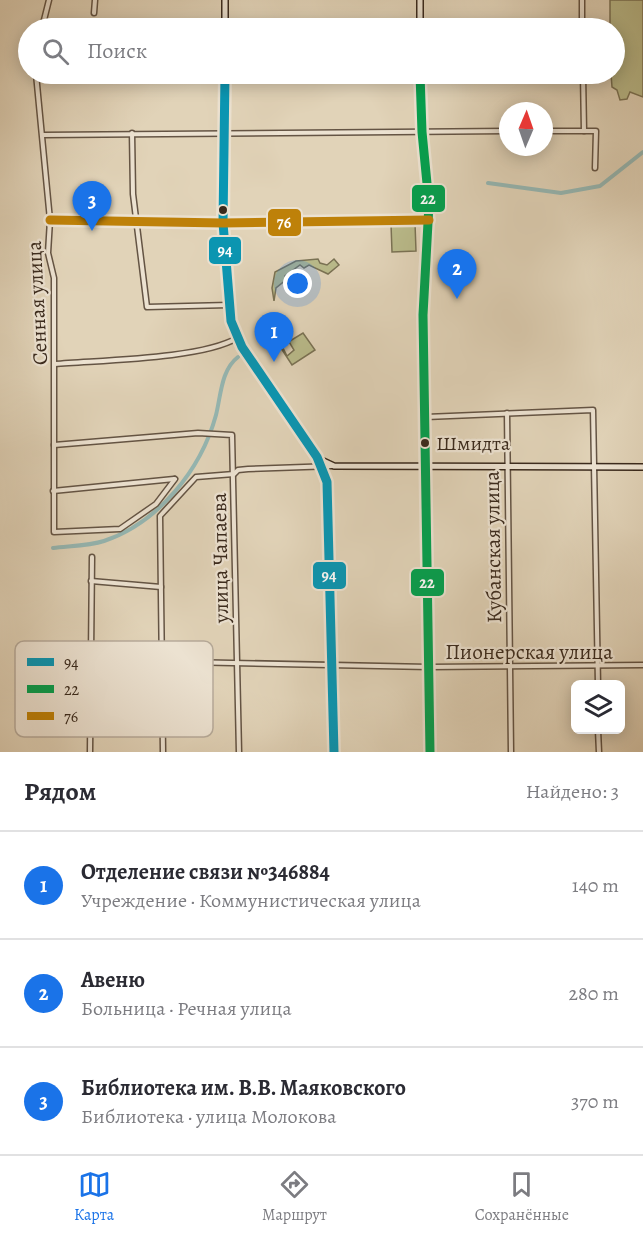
<!DOCTYPE html>
<html lang="ru">
<meta charset="utf-8">
<style>
:root{--surface:#fff;--page:#f2f2f3;--text:#2b2b33;--muted:#7c7c81;--line:#e1e1e2;--accent:#1a73e8}
body{margin:0;font-family:Alegreya,serif;background:var(--page);color:var(--text)}
.controls{position:absolute;right:18px;bottom:18px;display:grid;overflow:hidden;border-radius:9px;box-shadow:0 3px 15px #0003}
.controls button{width:54px;height:54px;display:grid;place-items:center;padding:0;border:0;border-bottom:2px solid var(--line);background:var(--surface);color:var(--text);font:30px sans-serif}
.compass{position:absolute;left:499px;top:102px;width:54px;height:54px;border-radius:50%;background:var(--surface);box-shadow:0 3px 15px #0003;rotate:2deg}
.you{position:absolute;left:298px;top:284px;width:21px;height:21px;margin:-15px;border:4px solid #fff;border-radius:50%;background:#1a73e8;box-shadow:0 0 0 9px #1a73e833}
.badge{display:grid;place-items:center;width:39px;height:39px;border-radius:50%;background:var(--accent);color:#fff;font-size:20px;font-weight:700}
.pin{position:absolute;translate:-50% -50px;filter:drop-shadow(0 2px 3px #0008)}
.pin::after{content:'';position:absolute;top:32px;width:21px;height:18px;background:inherit;clip-path:polygon(0 0,100% 0,50% 100%)}
.list{margin:0;padding:0;list-style:none}
h2{display:flex;justify-content:space-between;align-items:center;height:78px;margin:0;padding:0 24px;font-size:26px}
h2 small{font-size:20px;font-weight:400;color:var(--muted)}
.list li{display:grid;grid-template-columns:39px 1fr auto;gap:18px;align-items:center;box-sizing:border-box;height:108px;padding:0 24px;border-top:2px solid var(--line)}
.list b{display:block;font-size:22px;white-space:nowrap}
.list p{margin:0;font-size:20px;white-space:nowrap;color:var(--muted)}
.list em{font-size:20px;font-style:normal;color:var(--muted)}
.icon{flex:none;width:33px;height:33px;fill:none;stroke:currentColor;stroke-width:2;stroke-linecap:round;stroke-linejoin:round}
.map{position:relative;flex:none;width:643px;height:752px;overflow:hidden}
.search{position:absolute;background:var(--surface);box-shadow:0 3px 15px #0003;left:18px;right:18px;top:18px;height:66px;display:flex;align-items:center;gap:15px;box-sizing:border-box;padding:0 21px;border-radius:33px;color:var(--muted);font-size:22px}
.sheet{height:402px;background:var(--surface)}
nav{display:flex;justify-content:space-around;align-items:center;box-sizing:border-box;height:84px;border-top:2px solid var(--line);background:var(--surface);font-size:16px;color:var(--muted)}
nav a{display:grid;justify-items:center;gap:3px}
nav .on{color:var(--accent)}
.map>svg:first-child{display:block}
.green{fill:#b9ba8a;stroke:#7a7254;stroke-width:1.5}
.lines{fill:none;stroke-linecap:round;stroke-linejoin:round}
.canal{stroke:#95b7b3;stroke-width:4}
.street-casing{stroke:#645444;stroke-width:7}
.secondary-casing{stroke:#3a2a1d;stroke-width:8}
.street{stroke:#ece2d1;stroke-width:4}
.secondary{stroke:#ece2d1;stroke-width:5}
.bus-1-casing{stroke:#ece2d1;stroke-width:14}
.bus-2-casing{stroke:#ece2d1;stroke-width:14}
.bus-3-casing{stroke:#ece2d1;stroke-width:14}
.bus-1{stroke:#0996b3;stroke-width:9}
.bus-2{stroke:#03a04e;stroke-width:9}
.bus-3{stroke:#be8109;stroke-width:9}
.bus-dot{fill:#3a2a1d;stroke:#ece2d1;stroke-width:2}
.labels{text-anchor:middle;dominant-baseline:central;stroke-width:4.5;stroke-linejoin:round;paint-order:stroke}
.bus-label{font-size:20px;fill:#3a2a1d;stroke:#ece2d1;text-anchor:start}
.street-label{font-size:21px;fill:#3a2a1d;stroke:#ece2d1}
.key{fill:#ece2d1;stroke:#b7ab9b;stroke-width:1.5}
.key-label{font-size:16px;fill:#3a2a1d}
.line-badge{stroke:#ece2d1;stroke-width:2}
.badge-label{font-size:16px;text-anchor:middle;font-weight:bold;fill:#fff}
</style>
<div class="map">
<svg width="643" height="752" viewBox="0 0 643 752">
<rect width="100%" height="100%" fill="#e1d3b8"/>
<filter id="stains"><feTurbulence type="fractalNoise" baseFrequency=".00333" numOctaves="4"/><feColorMatrix values="0 0 0 0 .2 0 0 0 0 .09 0 0 0 0 .02 0 0 0 .5 -.17"/></filter>
<radialGradient id="worn" r=".72"><stop offset=".6" stop-color="#630" stop-opacity="0"/><stop offset="1" stop-color="#630" stop-opacity=".3"/></radialGradient>
<g class="green">
<path d="M610,0H643V97L630,92L627,99L620,100L617,90L612,87L611,74H614V28H610Z"/>
<path d="M415,223L416,251L392,252L391,224Z"/>
<path d="M318,259L320,263L327,265L334,259L339,265L328,274L309,265L304,268L300,265L285,276L287,279L276,288L274,301L272,288L275,272L296,261Z"/>
<path d="M303,333L315,350L292,365L279,345L281,344L287,356L294,350L288,340L283,342L288,339L290,341Z"/>
</g>
<g class="lines">
<g class="canal">
<path d="M488,183L561,193L600,186L643,152"/>
<path d="M53,548C69,546 89,546 104,541C158,523 201,470 216,415C221,395 221,370 238,357"/>
</g>
<g class="street-casing">
<g id="street">
<path d="M582,0V28"/>
<path d="M94,13L95,0"/>
<path d="M42,28L49,0"/>
<path d="M36,74L50,220L48,253L54,278V532L120,529L156,504L175,479"/>
<path d="M583,74L584,131"/>
<path d="M544,131H596L595,168"/>
<path d="M132,133L133,194L147,307L229,305"/>
<path d="M43,135L508,131"/>
<path d="M50,220L223,223L429,220"/>
<path d="M55,364C100,360 202,359 237,338"/>
<path d="M507,413L511,752"/>
<path d="M426,417L593,410L598,684"/>
<path d="M54,445L198,433L232,435L239,752"/>
<path d="M53,491L174,479"/>
<path d="M91,581L161,587"/>
<path d="M91,660L429,667L643,665"/>
<path d="M598,730L599,752"/>
<path d="M90,752L92,557"/>
<path d="M163,752L160,516L196,477L234,474L238,470L248,469L333,466"/>
</g>
</g>
<g class="secondary-casing">
<g id="secondary">
<path d="M225,0V28"/>
<path d="M420,28V0"/>
<path d="M225,74L223,223L231,321L242,347L317,457L327,482L334,752"/>
<path d="M420,74L422,132L429,204L423,315L430,752"/>
<path d="M319,459L334,466L643,467"/>
</g>
</g>
<use href="#street" class="street"/>
<use href="#secondary" class="secondary"/>
<g class="bus-1-casing">
<path id="bus-1" d="M225,74L223,223L231,321L242,347L317,457L327,482L334,752"/>
</g>
<g class="bus-2-casing">
<path id="bus-2" d="M420,74L422,132L429,204L423,315L430,752"/>
</g>
<g class="bus-3-casing">
<path id="bus-3" d="M50,220L223,223L429,220"/>
</g>
<use href="#bus-1" class="bus-1"/>
<use href="#bus-2" class="bus-2"/>
<use href="#bus-3" class="bus-3"/>
</g>
<g class="bus-dot">
<circle cx="223" cy="210" r="5"/>
<circle cx="425" cy="443" r="5"/>
</g>
<g class="labels">
<g class="bus-label">
<text x="436" y="443">Шмидта</text>
</g>
<g class="street-label">
<text transform="translate(37 303) rotate(-93)">Сенная улица</text>
<text transform="translate(493 547) rotate(-91)">Кубанская улица</text>
<text transform="translate(220 558) rotate(-91)">улица Чапаева</text>
<text x="529" y="652">Пионерская улица</text>
</g>
</g>
<rect x="15" y="641" width="198" height="96" rx="9" class="key"/>
<rect x="27" y="658" width="27" height="8" fill="#0996b3"/>
<rect x="27" y="685" width="27" height="8" fill="#03a04e"/>
<rect x="27" y="712" width="27" height="8" fill="#be8109"/>
<g class="key-label">
<text x="64" y="668">94</text>
<text x="64" y="695">22</text>
<text x="64" y="722">76</text>
</g>
<g class="line-badge">
<rect x="411" y="184" width="35" height="29" rx="6" fill="#03a04e"/>
<rect x="267" y="208" width="35" height="29" rx="6" fill="#be8109"/>
<rect x="208" y="236" width="34" height="29" rx="6" fill="#0996b3"/>
<rect x="312" y="561" width="35" height="29" rx="6" fill="#0996b3"/>
<rect x="410" y="568" width="35" height="29" rx="6" fill="#03a04e"/>
</g>
<g class="badge-label">
<text x="428" y="204">22</text>
<text x="284" y="228">76</text>
<text x="225" y="256">94</text>
<text x="329" y="581">94</text>
<text x="427" y="588">22</text>
</g>
<rect width="100%" height="100%" filter="url(#stains)"/>
<rect width="100%" height="100%" fill="url(#worn)"/>
</svg>
<div class="controls">
<button><svg class="icon" aria-label="layers" viewBox="0 0 24 24"><path d="M12 4l9 5-9 5-9-5zM3 14l9 5 9-5"/></svg></button>
</div>
<svg class="compass" viewBox="-18 -18 36 36"><path d="M0-13l5 13h-10z" fill="#e53935"/><path d="M0 13l5-13h-10z" fill="#7c7c81"/></svg>
<div class="you"></div>
<div class="pin badge" style="left:274px;top:362px">1</div>
<div class="pin badge" style="left:457px;top:299px">2</div>
<div class="pin badge" style="left:92px;top:231px">3</div>
<div class="search"><svg class="icon" aria-label="search" viewBox="0 0 24 24"><circle cx="10" cy="10" r="6"/><path d="M15 15l6 6"/></svg>Поиск</div>
</div>
<section class="sheet">
<h2>Рядом<small>Найдено: 3</small></h2>
<ul class="list">
<li><span class="badge">1</span><div><b>Отделение связи №346884</b><p>Учреждение · Коммунистическая улица</p></div><em>140 m</em></li>
<li><span class="badge">2</span><div><b>Авеню</b><p>Больница · Речная улица</p></div><em>280 m</em></li>
<li><span class="badge">3</span><div><b>Библиотека им. В.В. Маяковского</b><p>Библиотека · улица Молокова</p></div><em>370 m</em></li>
</ul>
</section>
<nav>
<a class="on"><svg class="icon" aria-label="map" viewBox="0 0 24 24"><path d="M3 6l6-2 6 2 6-2v14l-6 2-6-2-6 2zM9 4v14M15 6v14"/></svg>Карта</a>
<a><svg class="icon" aria-label="directions" viewBox="0 0 24 24"><path d="M12 3l9 9-9 9-9-9zM9 14v-3h6M13 9l2 2-2 2"/></svg>Маршрут</a>
<a><svg class="icon" aria-label="saved" viewBox="0 0 24 24"><path d="M7 4h10v16l-5-4-5 4z"/></svg>Сохранённые</a>
</nav>
